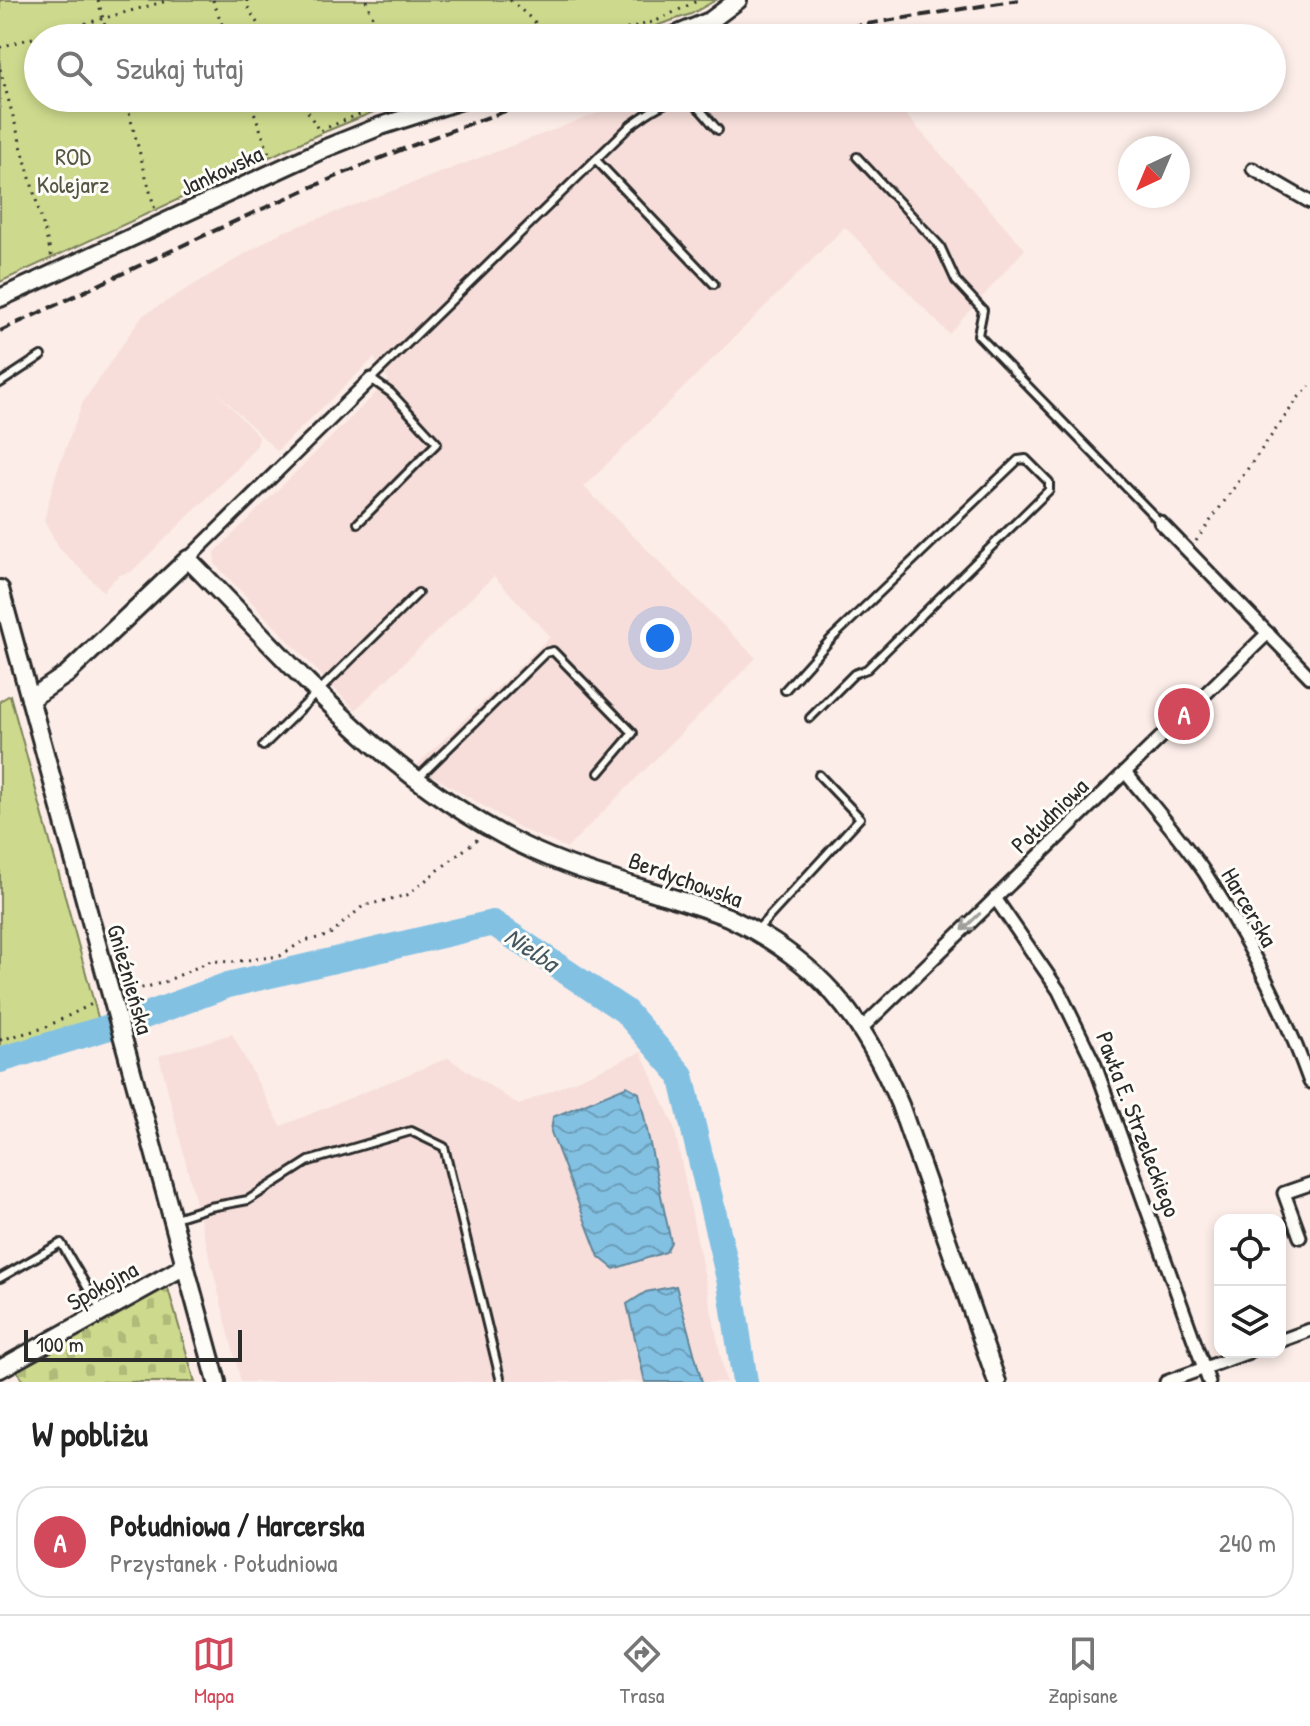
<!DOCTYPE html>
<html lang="pl">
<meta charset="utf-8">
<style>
:root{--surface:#fff;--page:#f6f6f6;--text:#222;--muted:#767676;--line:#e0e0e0;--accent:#d1495b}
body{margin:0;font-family:"Patrick Hand",sans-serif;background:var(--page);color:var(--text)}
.controls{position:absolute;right:24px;bottom:24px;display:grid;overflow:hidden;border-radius:16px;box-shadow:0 4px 12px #0003}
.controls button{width:72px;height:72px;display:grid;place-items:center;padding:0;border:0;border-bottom:2px solid var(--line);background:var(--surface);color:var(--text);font:40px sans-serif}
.compass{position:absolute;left:1118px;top:136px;width:72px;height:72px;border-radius:50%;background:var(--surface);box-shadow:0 4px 12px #0003;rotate:224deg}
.scale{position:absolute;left:24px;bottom:20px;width:218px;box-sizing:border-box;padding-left:8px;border:4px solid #2b2b2b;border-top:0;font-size:22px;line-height:28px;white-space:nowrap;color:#2b2b2b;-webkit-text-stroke:6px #fdfcf7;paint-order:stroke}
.you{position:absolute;left:660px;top:638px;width:28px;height:28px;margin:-20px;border:6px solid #fff;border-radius:50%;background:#1a73e8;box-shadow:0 0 0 12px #1a73e833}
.badge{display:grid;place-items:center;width:52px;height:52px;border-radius:50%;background:var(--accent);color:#fff;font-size:26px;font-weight:700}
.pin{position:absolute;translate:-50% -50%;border:4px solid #fff;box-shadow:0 2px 8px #0006}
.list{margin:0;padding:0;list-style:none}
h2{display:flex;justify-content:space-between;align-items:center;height:104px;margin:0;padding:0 32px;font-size:34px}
h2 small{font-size:26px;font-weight:400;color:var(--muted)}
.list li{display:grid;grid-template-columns:52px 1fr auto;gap:24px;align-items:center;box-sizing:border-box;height:112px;margin:0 16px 16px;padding:0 16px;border:2px solid var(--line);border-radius:32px}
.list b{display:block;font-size:30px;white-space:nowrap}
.list p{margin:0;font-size:26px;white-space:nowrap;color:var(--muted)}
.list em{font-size:26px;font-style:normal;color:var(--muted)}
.icon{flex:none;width:44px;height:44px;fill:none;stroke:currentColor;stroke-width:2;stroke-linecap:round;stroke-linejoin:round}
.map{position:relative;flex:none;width:1310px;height:1382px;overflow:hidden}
.search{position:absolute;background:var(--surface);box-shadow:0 4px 12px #0003;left:24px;right:24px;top:24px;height:88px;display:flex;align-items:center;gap:20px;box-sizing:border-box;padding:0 28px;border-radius:44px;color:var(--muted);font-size:30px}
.sheet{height:232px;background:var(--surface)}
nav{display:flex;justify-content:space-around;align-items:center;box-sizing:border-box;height:112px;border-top:2px solid var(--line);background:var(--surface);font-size:22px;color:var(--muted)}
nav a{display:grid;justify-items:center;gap:4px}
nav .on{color:var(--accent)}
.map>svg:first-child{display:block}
.built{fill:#f7deda}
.green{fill:#cdda8d;stroke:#7c825c;stroke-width:2}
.cemetery{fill:url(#cemetery-stones);stroke:#7c825c;stroke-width:2}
.water{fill:url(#water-waves);stroke:#608599;stroke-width:2}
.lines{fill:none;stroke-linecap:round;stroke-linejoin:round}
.river{stroke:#83c1e3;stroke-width:26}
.lane-casing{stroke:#2b2b2b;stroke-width:12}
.street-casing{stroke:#2b2b2b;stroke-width:17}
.secondary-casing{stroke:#2b2b2b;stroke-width:22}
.path{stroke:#2b2b2b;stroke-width:3;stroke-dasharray:2 6;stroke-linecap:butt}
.lane{stroke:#fdfcf7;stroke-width:6}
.street{stroke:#fdfcf7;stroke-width:11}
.secondary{stroke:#fdfcf7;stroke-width:16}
.rail{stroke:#2b2b2b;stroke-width:4;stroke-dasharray:12 6;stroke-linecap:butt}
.oneway{stroke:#9e9e9b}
.labels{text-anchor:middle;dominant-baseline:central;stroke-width:6;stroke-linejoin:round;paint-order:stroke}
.park-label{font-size:24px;fill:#545744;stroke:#fdfcf7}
.street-label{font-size:24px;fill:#2b2b2b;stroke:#fdfcf7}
.water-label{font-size:26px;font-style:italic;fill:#455862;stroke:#fdfcf7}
</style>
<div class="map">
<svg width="1310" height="1382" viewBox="0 0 1310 1382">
<defs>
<pattern id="cemetery-stones" width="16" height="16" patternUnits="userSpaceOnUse" patternTransform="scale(2)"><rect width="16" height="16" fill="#cdda8d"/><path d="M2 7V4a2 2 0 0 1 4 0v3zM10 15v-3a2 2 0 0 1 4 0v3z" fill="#b0bb7a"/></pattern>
<pattern id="water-waves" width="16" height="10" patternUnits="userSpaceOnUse" patternTransform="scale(2)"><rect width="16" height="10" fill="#83c1e3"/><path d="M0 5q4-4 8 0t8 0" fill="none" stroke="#6b9db8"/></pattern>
</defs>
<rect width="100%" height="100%" fill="#fcede8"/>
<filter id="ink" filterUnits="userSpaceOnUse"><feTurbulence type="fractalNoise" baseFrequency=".0125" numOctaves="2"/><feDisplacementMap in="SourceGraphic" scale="16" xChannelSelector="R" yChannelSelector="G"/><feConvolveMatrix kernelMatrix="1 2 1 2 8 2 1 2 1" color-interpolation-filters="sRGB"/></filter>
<g filter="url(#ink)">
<g class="built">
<path d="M638,98H891L1025,249L949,334L845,227L584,487L756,658L567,848L524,830L416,766L550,637L494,576L355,710L215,564V552L389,380L374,358L277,451L214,389L259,437L257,445L236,470L131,572L119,575L103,591L59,548L44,520L56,474L83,402L142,316L278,234Z"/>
<path d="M232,1034L281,1126L448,1058L519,1105L641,1052L674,1126L726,1382H241L159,1056Z"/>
</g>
<g class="green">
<path d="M0,0H716L691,14L620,38H38V98H408L317,135L0,282Z"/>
<path d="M10,695L99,1021L38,1043L0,1052V701Z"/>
</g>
<path class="cemetery" d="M167,1285L195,1382H23L16,1368Z"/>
<g class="water">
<path d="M99,1021L103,1038L0,1065V1052L38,1043Z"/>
<path d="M627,1086L639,1093L671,1242L666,1252L614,1269L599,1257L551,1132L553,1117Z"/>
<path d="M676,1286L702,1382H645L627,1304L646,1292Z"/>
</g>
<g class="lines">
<path class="river" d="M0,1060L136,1019L228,985L493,923L625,1011L681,1075L730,1283L745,1382"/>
<g class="lane-casing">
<g id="lane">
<path d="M857,157L940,246L956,281L983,310L978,335L1160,522"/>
<path d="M596,160L714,284"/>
<path d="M0,383L41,356"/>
<path d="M358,523L437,443L391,393L371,379L631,125C647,114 676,89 695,105C704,112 710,122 718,130"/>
<path d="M785,690L831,639L1018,460L1026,459L1049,482V490L867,669L854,674L810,718"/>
<path d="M263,746L418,593"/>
<path d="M418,778L545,653L553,651L633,733L599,773"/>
<path d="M756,931L860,818L819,775"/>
<path d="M175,1218L210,1207L248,1200L309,1161L411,1131L444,1147L501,1382"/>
<path d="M0,1278L61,1243L100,1309"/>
</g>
</g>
<g class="street-casing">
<g id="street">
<path d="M1253,169L1310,202"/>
<path d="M1160,522L1310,677"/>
<path d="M188,559L371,379"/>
<path d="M1125,772C1152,805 1181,838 1205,873C1248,939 1283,1008 1310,1082"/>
<path d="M995,898L1059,991L1095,1065L1209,1382"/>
<path d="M862,1028L1268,633"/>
<path d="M1300,1237L1284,1193L1310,1184"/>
<path d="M1280,1341L1310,1330"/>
<path d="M1166,1382L1249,1352"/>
</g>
</g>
<g class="secondary-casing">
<g id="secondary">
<path d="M669,38L710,21L738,0"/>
<path d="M0,298L326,148L381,126L468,98"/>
<path d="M0,589L217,1382"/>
<path d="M30,699L67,674L188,559C294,666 384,777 522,845C587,877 662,891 728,917C818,960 862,1015 900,1105L997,1382"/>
<path d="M0,1369L185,1266"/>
</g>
</g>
<g class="path">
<path d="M98,0L108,38"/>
<path d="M213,0L227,38"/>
<path d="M247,0L246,4L266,38"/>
<path d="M366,0L381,38"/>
<path d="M510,0L553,38"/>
<path d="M596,38L656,21L699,0"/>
<path d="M0,47L170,0"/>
<path d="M0,69L52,258"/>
<path d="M125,98L155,210"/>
<path d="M249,98L270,156"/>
<path d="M300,98L319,131L398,98"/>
<path d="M1196,541L1299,397L1310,386"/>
<path d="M126,992L162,983L211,961L233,962L280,956L303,941L328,936L363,906L407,895L479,838"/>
<path d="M0,1040L44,1028L96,1002"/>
</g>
<use href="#lane" class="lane"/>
<use href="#street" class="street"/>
<use href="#secondary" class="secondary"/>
<g class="rail">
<path d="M778,38L1019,0"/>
<path d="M0,331C179,248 357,158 545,98"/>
</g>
</g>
<defs><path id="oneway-shaft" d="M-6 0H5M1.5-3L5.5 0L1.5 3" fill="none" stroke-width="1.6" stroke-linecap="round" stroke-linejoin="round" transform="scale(2)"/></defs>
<use class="oneway" href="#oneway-shaft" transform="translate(971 922) rotate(136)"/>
</g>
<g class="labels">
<g class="park-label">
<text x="73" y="156">ROD<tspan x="73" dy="28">Kolejarz</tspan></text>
</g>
<g class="street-label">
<text transform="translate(221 170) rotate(-25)">Jankowska</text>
<text transform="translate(1049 815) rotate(-44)">Południowa</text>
<text transform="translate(686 879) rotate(20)">Berdychowska</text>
<text transform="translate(1250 907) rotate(60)">Harcerska</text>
<text transform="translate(131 979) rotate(74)">Gnieźnieńska</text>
<text transform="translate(1139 1124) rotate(69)">Pawła E. Strzeleckiego</text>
<text transform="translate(102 1285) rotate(-29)">Spokojna</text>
</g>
<g class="water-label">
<text transform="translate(532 949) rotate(34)">Nielba</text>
</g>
</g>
</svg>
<div class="controls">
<button><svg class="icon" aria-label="locate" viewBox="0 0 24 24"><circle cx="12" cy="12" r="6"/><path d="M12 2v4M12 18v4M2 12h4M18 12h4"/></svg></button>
<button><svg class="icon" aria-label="layers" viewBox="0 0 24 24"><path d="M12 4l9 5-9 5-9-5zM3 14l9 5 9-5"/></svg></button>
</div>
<svg class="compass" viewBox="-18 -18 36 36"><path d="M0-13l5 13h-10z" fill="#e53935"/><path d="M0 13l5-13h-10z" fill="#767676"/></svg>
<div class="scale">100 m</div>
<div class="you"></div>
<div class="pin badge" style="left:1184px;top:714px">A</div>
<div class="search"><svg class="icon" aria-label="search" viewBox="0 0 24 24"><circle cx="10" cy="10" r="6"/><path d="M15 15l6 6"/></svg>Szukaj tutaj</div>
</div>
<section class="sheet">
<h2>W pobliżu<small></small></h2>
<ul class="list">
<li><span class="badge">A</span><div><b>Południowa / Harcerska</b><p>Przystanek · Południowa</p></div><em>240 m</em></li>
</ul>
</section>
<nav>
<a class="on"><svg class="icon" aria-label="map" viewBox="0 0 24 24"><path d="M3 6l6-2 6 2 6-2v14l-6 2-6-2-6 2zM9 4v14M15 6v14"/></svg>Mapa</a>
<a><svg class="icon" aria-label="directions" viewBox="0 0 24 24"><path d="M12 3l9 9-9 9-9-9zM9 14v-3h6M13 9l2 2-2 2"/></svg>Trasa</a>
<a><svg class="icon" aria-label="saved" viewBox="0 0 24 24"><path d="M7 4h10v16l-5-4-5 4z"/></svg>Zapisane</a>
</nav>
